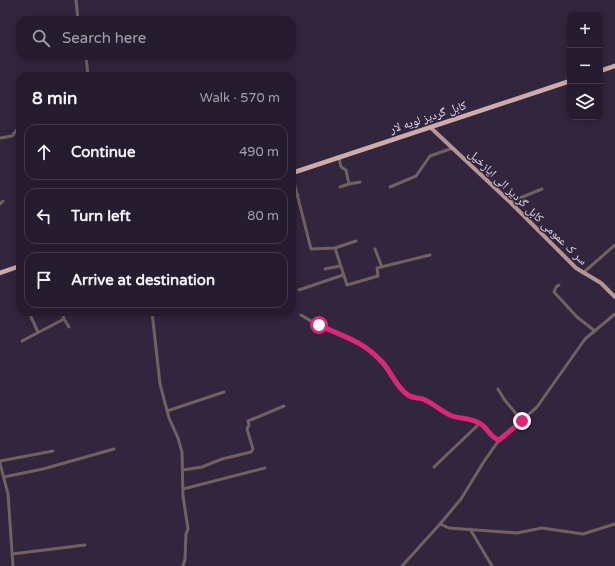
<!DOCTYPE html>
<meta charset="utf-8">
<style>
:root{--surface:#261c2f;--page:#32293b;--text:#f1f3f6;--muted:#a4a1aa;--line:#423a4b}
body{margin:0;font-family:"Varela Round","Noto Naskh Arabic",sans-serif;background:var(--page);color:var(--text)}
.controls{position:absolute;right:12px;top:12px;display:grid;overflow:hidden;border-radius:8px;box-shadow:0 2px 10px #0003}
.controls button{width:36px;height:36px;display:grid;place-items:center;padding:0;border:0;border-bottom:1px solid var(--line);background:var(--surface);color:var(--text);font:20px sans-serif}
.stop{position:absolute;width:12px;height:12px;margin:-9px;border:3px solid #db2777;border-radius:50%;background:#fff}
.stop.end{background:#db2777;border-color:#fff;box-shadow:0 1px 4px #0008}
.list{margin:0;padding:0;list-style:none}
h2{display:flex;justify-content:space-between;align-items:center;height:52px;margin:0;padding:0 16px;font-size:17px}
h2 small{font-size:13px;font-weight:400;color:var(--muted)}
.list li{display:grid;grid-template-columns:26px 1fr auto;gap:12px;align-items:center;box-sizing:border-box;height:56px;margin:0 8px 8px;padding:0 8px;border:1px solid var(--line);border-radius:12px}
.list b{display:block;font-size:15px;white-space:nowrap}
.list em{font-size:13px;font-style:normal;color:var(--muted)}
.icon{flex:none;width:22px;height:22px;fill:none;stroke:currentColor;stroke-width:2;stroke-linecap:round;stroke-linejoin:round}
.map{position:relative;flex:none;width:615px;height:566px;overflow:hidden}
.search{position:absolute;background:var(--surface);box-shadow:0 2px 10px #0003;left:16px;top:16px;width:280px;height:44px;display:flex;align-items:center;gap:10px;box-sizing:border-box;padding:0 14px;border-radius:12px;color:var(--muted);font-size:15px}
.panel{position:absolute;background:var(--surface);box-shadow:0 2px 10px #0003;left:16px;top:72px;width:280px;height:244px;border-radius:12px}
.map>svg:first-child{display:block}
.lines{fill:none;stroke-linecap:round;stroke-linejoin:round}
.minor{stroke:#71625f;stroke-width:3}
.major{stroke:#b69692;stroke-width:4}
.highway{stroke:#d1aba5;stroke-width:4.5}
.route{stroke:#db2777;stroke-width:5}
.labels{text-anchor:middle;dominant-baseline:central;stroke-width:3;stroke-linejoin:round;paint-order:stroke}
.street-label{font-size:12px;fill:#e2dbeb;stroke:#32263f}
</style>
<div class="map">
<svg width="615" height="566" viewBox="0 0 615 566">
<rect width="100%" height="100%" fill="#32263f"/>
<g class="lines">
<g class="minor">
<path d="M76,0L78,20"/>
<path d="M86,56L88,76"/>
<path d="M0,138L12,136L20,126"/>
<path d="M339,157L341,167L346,170L349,184"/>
<path d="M292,174L311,249L335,248L356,241"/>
<path d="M340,187L349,184L360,182"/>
<path d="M390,187L416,176L430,156L453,148"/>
<path d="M292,196L298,195"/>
<path d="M510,202L542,189"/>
<path d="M0,204L3,201"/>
<path d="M335,248L347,285L378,276L377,268L430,255"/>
<path d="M375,249L382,267"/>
<path d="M325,269L340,266"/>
<path d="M583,273L615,245"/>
<path d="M559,285L556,287L554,292L577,317L595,331"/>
<path d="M299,290L343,275"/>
<path d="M62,312L64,319L69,327"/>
<path d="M152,312L160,384L169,418L178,438L182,452L183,496L188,529L186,534L185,559L183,566"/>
<path d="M301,315C311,321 320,327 331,331C343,336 355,340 367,348C383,359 390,378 404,392C410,397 416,397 423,400C434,404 442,412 452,416C461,419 471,418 479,423C488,427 489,437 499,440"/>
<path d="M31,317L38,332"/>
<path d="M22,341L64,319"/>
<path d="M498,389L504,399L522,421"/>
<path d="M167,411L224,392"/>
<path d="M0,461L53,451"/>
<path d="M0,463L8,494L13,566"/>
<path d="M434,467L480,423"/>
<path d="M183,470L202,467L222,459L251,452L253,449L247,429L249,425L248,421L284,406"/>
<path d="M4,477L43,469L114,449"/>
<path d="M183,489L265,468"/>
<path d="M440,524L461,499L483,463L499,440L537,407L585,339L615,314"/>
<path d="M470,529L492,566"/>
<path d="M12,554L85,545"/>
<path d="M402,566L440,524L449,528L517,533L542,528L583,534L615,524"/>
</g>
<path class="major" d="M430,127L510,202L576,268L601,283L615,297"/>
<g class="highway">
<path d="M600,71L615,66"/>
<path d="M292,173L570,81"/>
<path d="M0,273L20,266"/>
</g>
</g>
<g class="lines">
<path class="route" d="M319,325C346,338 362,340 384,364C392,374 397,388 408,395C413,398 418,398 423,399C433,403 442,412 452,416C461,419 471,418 479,423C488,427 489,437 499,440L522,421"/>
</g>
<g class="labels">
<g class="street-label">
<text transform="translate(428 117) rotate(-18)">کابل گردیز لویه لار</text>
<text transform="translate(528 207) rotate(44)">سر ک عمومی کابل گردیز الی ایازخیل</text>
</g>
</g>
</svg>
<div class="controls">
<button>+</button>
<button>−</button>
<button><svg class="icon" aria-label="layers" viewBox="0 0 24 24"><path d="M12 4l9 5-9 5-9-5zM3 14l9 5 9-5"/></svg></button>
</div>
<div class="stop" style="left:319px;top:325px"></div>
<div class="stop end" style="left:522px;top:421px"></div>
<div class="search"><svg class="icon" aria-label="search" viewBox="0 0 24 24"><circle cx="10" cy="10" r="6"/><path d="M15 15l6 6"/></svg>Search here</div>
<section class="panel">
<h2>8 min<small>Walk · 570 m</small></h2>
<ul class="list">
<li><svg class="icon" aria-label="ahead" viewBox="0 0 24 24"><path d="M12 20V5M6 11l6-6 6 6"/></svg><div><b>Continue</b></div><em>490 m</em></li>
<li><svg class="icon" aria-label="left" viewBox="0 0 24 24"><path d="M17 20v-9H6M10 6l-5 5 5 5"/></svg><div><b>Turn left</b></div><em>80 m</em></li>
<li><svg class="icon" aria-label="arrive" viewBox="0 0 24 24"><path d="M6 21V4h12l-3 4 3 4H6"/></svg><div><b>Arrive at destination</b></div></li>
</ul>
</section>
</div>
